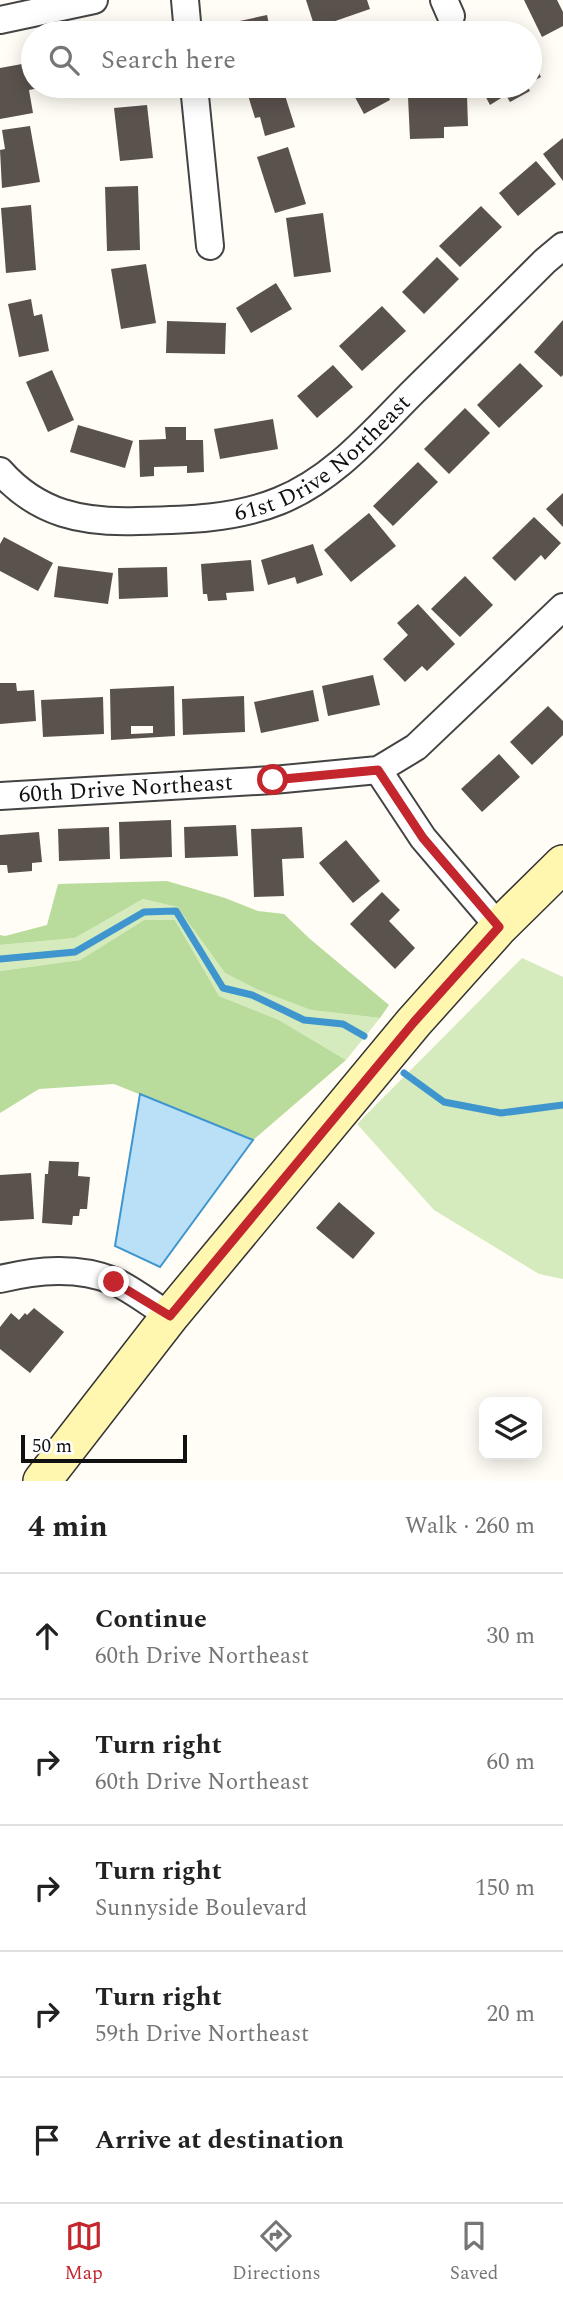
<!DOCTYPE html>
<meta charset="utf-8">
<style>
:root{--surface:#fff;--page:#f2f2f2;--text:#222;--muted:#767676;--line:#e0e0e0;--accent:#c4262e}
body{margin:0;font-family:Spectral,serif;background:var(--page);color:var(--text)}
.controls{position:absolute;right:21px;bottom:21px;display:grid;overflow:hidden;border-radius:14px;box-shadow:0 4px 18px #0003}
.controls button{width:63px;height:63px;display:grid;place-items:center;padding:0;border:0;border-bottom:2px solid var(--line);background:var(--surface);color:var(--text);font:35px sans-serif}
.scale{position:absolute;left:21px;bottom:18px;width:166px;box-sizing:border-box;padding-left:7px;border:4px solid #111;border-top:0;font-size:19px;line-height:24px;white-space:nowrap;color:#111;-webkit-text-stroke:5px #fff;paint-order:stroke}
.stop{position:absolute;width:21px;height:21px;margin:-16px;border:5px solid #c4262e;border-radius:50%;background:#fff}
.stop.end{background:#c4262e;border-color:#fff;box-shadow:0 2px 7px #0008}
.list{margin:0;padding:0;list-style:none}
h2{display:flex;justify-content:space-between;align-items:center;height:91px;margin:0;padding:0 28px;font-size:30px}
h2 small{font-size:23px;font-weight:400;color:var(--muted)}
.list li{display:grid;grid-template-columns:46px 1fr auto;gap:21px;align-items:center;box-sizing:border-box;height:126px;padding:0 28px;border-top:2px solid var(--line)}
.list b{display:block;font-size:26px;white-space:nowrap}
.list p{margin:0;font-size:23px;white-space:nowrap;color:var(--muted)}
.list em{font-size:23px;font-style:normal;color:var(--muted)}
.icon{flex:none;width:38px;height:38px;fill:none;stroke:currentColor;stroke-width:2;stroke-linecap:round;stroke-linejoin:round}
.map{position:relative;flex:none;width:563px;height:1481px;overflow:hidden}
.search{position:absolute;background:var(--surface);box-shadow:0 4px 18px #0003;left:21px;right:21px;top:21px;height:77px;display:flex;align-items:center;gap:18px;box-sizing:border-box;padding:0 24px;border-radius:38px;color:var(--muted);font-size:26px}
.sheet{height:721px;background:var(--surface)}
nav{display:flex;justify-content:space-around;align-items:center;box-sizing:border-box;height:98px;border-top:2px solid var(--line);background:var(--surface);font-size:19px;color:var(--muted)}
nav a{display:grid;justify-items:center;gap:4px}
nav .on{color:var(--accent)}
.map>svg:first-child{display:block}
.green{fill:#d5ebbd}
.forest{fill:#b9dc9c}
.water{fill:#b9e0f7;stroke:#3f96cf;stroke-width:2}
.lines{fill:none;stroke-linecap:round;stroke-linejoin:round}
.stream{stroke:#3f96cf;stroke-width:7}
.building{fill:#5a524d;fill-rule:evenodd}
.street-casing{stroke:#444;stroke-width:30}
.secondary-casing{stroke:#333;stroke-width:40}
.street{stroke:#fff;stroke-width:26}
.secondary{stroke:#fff6b0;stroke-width:37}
.route{stroke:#c4262e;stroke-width:9}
.labels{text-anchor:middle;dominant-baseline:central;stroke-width:7;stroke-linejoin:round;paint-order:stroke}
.street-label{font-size:23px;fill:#111;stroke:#fff}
</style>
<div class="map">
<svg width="563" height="1481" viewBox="0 0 563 1481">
<rect width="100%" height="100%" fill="#fffdf5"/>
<g class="green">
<path d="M143,899L177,907L225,973L311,1010L380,1018L346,1060L279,1020L219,996L175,920H144L80,960L0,971V945L75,938Z"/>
<path d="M522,958L563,977V1279L539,1274L434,1210L357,1124Z"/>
</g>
<g class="forest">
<path d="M167,881L225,898L258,911L284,914L310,939L389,1005L380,1018L311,1010L259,990L225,973L177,907L143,899L75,938L0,945V935L5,936L47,925L58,884Z"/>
<path d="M144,920H175L219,996L279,1020L346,1060L253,1140L114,1084L39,1089L0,1113V971L80,960Z"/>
</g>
<path class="water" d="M140,1094L253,1140L160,1267L115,1246Z"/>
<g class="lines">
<g class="stream">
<path d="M0,959L75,952L144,912L176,911L223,988L252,995L304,1020L343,1024L364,1036"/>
<path d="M404,1073L444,1102L501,1113L563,1105"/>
</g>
</g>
<g class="building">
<path d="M306,0H367L370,9L315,28Z"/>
<path d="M524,0H557L563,12V26L542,37Z"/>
<path d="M267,15L271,33H237L235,22Z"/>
<path d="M530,57L541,77L530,83Z"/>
<path d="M33,62V86L44,87L29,90L33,113L0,119V68Z"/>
<path d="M257,86H282L295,127L265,136L260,117L255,118L246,89Z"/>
<path d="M349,86H399L387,92L390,100L364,114Z"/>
<path d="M480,86H527L530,91L510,102L506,95L490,105Z"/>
<path d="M467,95L468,126L444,127V138L410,139L408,97Z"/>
<path d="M147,105L153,158L120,161L114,108Z"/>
<path d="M30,126L40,182L2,188L0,150L5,149L2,130Z"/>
<path d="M563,138V181L543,154Z"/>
<path d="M288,147L306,204L275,213L257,157Z"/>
<path d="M536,161L556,184L518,216L499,193Z"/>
<path d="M138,186L140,250L107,251L105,187Z"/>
<path d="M31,205L36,270L6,273L1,208Z"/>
<path d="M481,206L502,227L460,267L439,246Z"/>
<path d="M323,213L331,272L294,277L286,218Z"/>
<path d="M437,257L459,279L424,314L402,292Z"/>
<path d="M146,264L156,323L121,329L111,269Z"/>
<path d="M276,283L292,309L251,333L236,308Z"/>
<path d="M31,299L34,316L42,314L49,351L19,357L8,304Z"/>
<path d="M382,306L406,331L362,371L339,346Z"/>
<path d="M563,320V375L561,377L534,352Z"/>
<path d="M167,321L226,323L225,354L166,353Z"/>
<path d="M520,363L543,386L499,428L477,405Z"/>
<path d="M333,365L353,387L317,418L297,396Z"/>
<path d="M52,370L74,420L48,432L26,382Z"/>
<path d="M465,408L490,433L449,474L424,449Z"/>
<path d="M273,419L278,449L220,459L214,429Z"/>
<path d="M78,425L133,441L125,468L70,452Z"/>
<path d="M165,427H186V440H203L204,472L187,473V466L154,467V476L140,477L139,440L166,439Z"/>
<path d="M418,462L438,482L393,526L373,506Z"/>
<path d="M563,493V527L546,509Z"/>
<path d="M369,513L396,546L351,582L324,550Z"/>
<path d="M534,517L561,543L545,560L541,555L515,581L492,558Z"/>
<path d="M4,537L53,563L38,591L0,571V544Z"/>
<path d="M313,544L323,575L297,584L295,577L268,585L261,560Z"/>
<path d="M251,560L254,591L226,593L227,600L208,601L207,594H203L201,564Z"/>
<path d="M58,566L113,573L108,604L54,597Z"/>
<path d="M167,567L168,597L119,599L118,568Z"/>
<path d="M465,576L493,605L460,637L431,609Z"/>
<path d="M418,604L455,644L427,671L422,666L405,682L383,659L408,635L397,623Z"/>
<path d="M373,675L380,705L328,716L322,686Z"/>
<path d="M0,683H16L17,691L34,690L36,721L0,724Z"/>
<path d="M174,686L175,736L111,740L110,689ZM131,726H153V733L131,734Z"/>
<path d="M313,690L319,721L261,733L254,702Z"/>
<path d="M244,696L245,732L183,735L182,699Z"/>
<path d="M103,697L104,734L43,737L41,700Z"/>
<path d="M548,706L563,721V735L532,765L510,742Z"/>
<path d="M499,754L520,777L482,812L461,789Z"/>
<path d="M171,820L172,857L120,859L119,822Z"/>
<path d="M236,825L238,856L185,858L184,827Z"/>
<path d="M109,827L110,859L59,861L58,829Z"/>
<path d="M302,827L304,858L282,859L284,896L254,897L251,829Z"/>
<path d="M39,832L42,862L32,863V871L8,873L7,865H0V835Z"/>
<path d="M346,840L380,881L353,903L319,863Z"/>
<path d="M382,892L400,910L389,921L415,948L395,969L350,924Z"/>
<path d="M49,1161L79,1162L78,1176L90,1177L87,1209H80L79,1216H73L72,1225L42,1223L45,1174H48Z"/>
<path d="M31,1173L34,1219L0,1221V1175Z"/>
<path d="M339,1202L375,1233L353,1259L316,1228Z"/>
<path d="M34,1308L64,1332L30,1373L0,1349V1327L11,1313L19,1320L25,1313L27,1315Z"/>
</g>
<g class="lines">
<g class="street-casing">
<g id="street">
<path d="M185,0L188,33"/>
<path d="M444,0L451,16"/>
<path d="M0,20L94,0"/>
<path d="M194,86L210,246"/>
<path id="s1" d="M0,471C38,514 83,523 138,521C186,520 235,519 279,501C334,479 373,432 414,391C458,348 502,304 545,261L563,246"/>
<path d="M378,770L423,838L499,927"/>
<path id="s2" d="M0,796L273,780L378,770L416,747L563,607"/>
<path d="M0,1279C38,1270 77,1266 114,1281C133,1290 152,1305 170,1316"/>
</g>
</g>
<g class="secondary-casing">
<path id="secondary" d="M42,1481L170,1316L414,1022L499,927L563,864"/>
</g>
<use href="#street" class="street"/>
<use href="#secondary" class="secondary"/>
</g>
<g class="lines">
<path class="route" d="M114,1282L170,1316L414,1022L499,927L423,838L378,770L273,780"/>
</g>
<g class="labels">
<g class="street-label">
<text stroke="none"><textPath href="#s1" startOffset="355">61st Drive Northeast</textPath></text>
<text stroke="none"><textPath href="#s2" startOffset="126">60th Drive Northeast</textPath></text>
</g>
</g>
</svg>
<div class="controls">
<button><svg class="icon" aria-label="layers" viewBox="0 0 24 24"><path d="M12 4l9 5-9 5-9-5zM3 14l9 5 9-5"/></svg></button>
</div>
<div class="scale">50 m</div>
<div class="stop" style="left:273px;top:780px"></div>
<div class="stop end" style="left:114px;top:1282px"></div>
<div class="search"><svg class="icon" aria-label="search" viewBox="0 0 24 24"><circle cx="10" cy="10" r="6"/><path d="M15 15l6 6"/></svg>Search here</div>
</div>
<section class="sheet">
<h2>4 min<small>Walk · 260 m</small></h2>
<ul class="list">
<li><svg class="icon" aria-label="ahead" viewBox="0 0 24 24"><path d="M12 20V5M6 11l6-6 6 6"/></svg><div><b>Continue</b><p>60th Drive Northeast</p></div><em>30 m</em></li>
<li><svg class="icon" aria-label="right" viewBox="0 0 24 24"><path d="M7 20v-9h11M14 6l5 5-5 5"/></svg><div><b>Turn right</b><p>60th Drive Northeast</p></div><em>60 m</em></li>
<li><svg class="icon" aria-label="right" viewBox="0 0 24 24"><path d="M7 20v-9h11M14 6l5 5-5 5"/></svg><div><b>Turn right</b><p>Sunnyside Boulevard</p></div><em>150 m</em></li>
<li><svg class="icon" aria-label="right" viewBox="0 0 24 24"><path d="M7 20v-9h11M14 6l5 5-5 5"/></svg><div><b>Turn right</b><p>59th Drive Northeast</p></div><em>20 m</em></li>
<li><svg class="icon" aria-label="arrive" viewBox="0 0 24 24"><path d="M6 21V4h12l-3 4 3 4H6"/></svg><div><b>Arrive at destination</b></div></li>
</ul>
</section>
<nav>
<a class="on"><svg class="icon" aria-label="map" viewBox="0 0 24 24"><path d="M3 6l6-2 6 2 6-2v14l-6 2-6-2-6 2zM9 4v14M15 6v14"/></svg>Map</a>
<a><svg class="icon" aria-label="directions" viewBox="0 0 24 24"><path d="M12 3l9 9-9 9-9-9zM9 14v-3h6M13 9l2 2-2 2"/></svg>Directions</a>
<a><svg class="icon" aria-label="saved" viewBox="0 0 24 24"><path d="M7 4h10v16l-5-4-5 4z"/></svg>Saved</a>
</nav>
